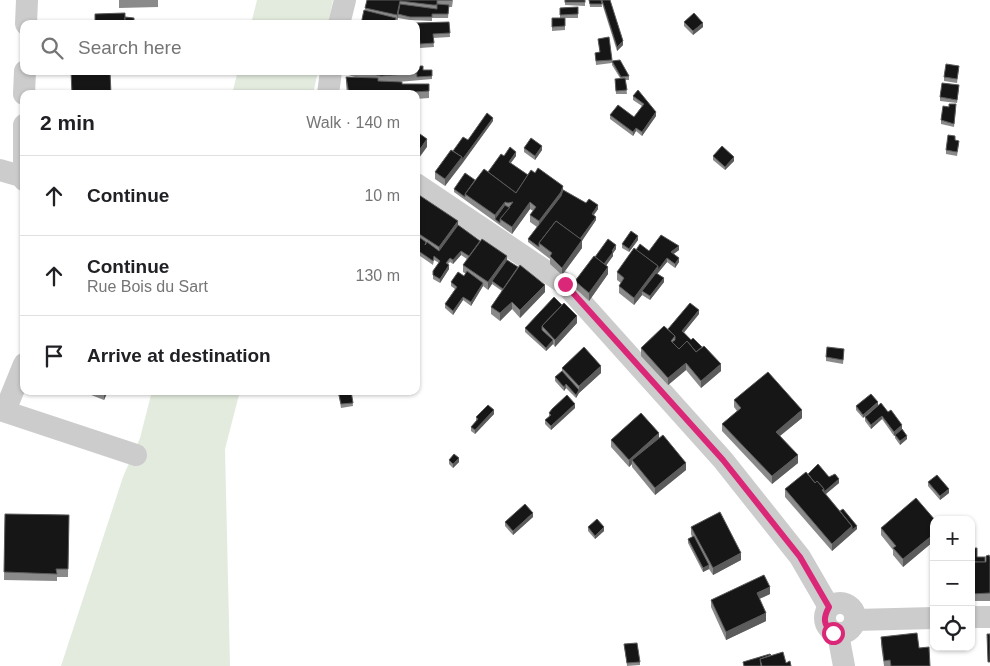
<!DOCTYPE html>
<meta charset="utf-8">
<style>
:root{--surface:#fff;--page:#f6f6f6;--text:#202124;--muted:#757577;--line:#e0e0e0}
body{margin:0;font-family:Helvetica,sans-serif;background:var(--page);color:var(--text)}
.controls{position:absolute;right:15px;bottom:15px;display:grid;overflow:hidden;border-radius:10px;box-shadow:0 1px 4px #0004}
.controls button{width:45px;height:45px;display:grid;place-items:center;padding:0;border:0;border-bottom:1px solid var(--line);background:var(--surface);color:var(--text);font:25px sans-serif}
.stop{position:absolute;width:15px;height:15px;margin:-11px;border:4px solid #db2777;border-radius:50%;background:#fff}
.stop.end{background:#db2777;border-color:#fff;box-shadow:0 1px 5px #0008}
.list{margin:0;padding:0;list-style:none}
h2{display:flex;justify-content:space-between;align-items:center;height:65px;margin:0;padding:0 20px;font-size:21px}
h2 small{font-size:16px;font-weight:400;color:var(--muted)}
.list li{display:grid;grid-template-columns:32px 1fr auto;gap:15px;align-items:center;box-sizing:border-box;height:80px;padding:0 20px;border-top:1px solid var(--line)}
.list b{display:block;font-size:19px;white-space:nowrap}
.list p{margin:0;font-size:16px;white-space:nowrap;color:var(--muted)}
.list em{font-size:16px;font-style:normal;color:var(--muted)}
.icon{flex:none;width:28px;height:28px;fill:none;stroke:currentColor;stroke-width:2;stroke-linecap:round;stroke-linejoin:round}
.map{position:relative;flex:none;width:990px;height:666px;overflow:hidden}
.search{position:absolute;background:var(--surface);box-shadow:0 1px 4px #0004;left:20px;top:20px;width:400px;height:55px;display:flex;align-items:center;gap:12px;box-sizing:border-box;padding:0 18px;border-radius:10px;color:var(--muted);font-size:19px}
.panel{position:absolute;background:var(--surface);box-shadow:0 1px 4px #0004;left:20px;top:90px;width:400px;height:305px;border-radius:10px}
.map>svg:first-child{display:block}
.green{fill:#e3ebde}
.lines{fill:none;stroke-linecap:round;stroke-linejoin:round}
.minor{stroke:#ccc;stroke-width:22}
.wall{fill:#8a8a8a}
.shaded-wall{fill:#5c5c5c}
.building{fill:#161616;stroke:#5c5c5c}
.route{stroke:#db2777;stroke-width:6}
</style>
<div class="map">
<svg width="990" height="666" viewBox="0 0 990 666">
<rect width="100%" height="100%" fill="#fff"/>
<g class="green">
<path d="M257,0H333L328,24H251Z"/>
<path d="M238,71H318L313,94H232Z"/>
<path d="M152,391H240L225,449L230,666H61L123,477L140,438Z"/>
</g>
<g class="lines">
<g class="minor">
<path d="M26,24L27,0"/>
<path d="M339,24L345,0"/>
<path d="M24,94L25,71"/>
<path d="M328,94L331,71"/>
<path d="M24,125V180"/>
<path d="M0,170L24,177"/>
<path d="M416,184L565,284L723,460L800,557L829,607"/>
<path d="M0,410L136,455"/>
<path d="M5,411L24,364"/>
<circle cx="840" cy="618" r="15"/>
<path d="M971,617H990"/>
<path d="M855,620L934,618"/>
<path d="M838,634L844,666"/>
</g>
</g>
<g class="wall">
<path d="M119,0H158V7L119,8Z"/>
<path d="M367,0H453L452,7H449L448,18H432V21L410,20L398,18V17L397,22L416,23L449,22L450,37L433,38L434,47L420,48L419,38H416V24H361L365,10Z"/>
<path d="M565,0H585V6L565,5Z"/>
<path d="M589,0H601L602,7H590Z"/>
<path d="M601,0H610L623,45L617,51Z"/>
<path d="M578,7V18H565V30L552,31V18H560V8Z"/>
<path d="M684,22L703,27L693,35L684,26Z"/>
<path d="M609,37L612,61L629,76V80H625L627,94H616L615,83L620,78L612,65V63L596,65L595,53L600,52L598,39Z"/>
<path d="M959,69L957,83L944,81V77Z"/>
<path d="M432,70V79L398,82L402,84H429V98L416,99V94H347L346,84V77H355L345,74V71H416Z"/>
<path d="M959,89L957,103L940,101V97Z"/>
<path d="M638,90L656,116L642,136L636,131L633,136L610,119V115L634,117L642,106L633,100V96Z"/>
<rect x="416" y="104" width="2" height="13"/>
<path d="M956,108L954,127L941,124V120Z"/>
<path d="M493,121L445,186L435,179V172L453,151Z"/>
<path d="M955,140L959,144L957,156L946,154V150Z"/>
<path d="M524,148L542,150L535,160L524,152Z"/>
<path d="M504,156H516L511,163L528,175L535,173L586,203L598,209L594,215L596,220L582,240V248L562,275L550,264V259L528,242V239L537,227L530,222V215L533,211L530,209L512,234L454,192V189L475,180L488,172Z"/>
<path d="M713,156L734,161L725,170L713,160Z"/>
<path d="M416,193L458,225L507,260L545,292L520,318L512,309L500,321L491,314V307L502,291L492,284L488,290L483,286L471,306L463,300L453,315L445,308V304L455,289L451,286V282L464,276L466,274L463,272V265L467,259L461,255L453,264L450,262L448,264L449,269L440,283L433,279V271L439,263L434,260L433,265L420,256L417,259H416Z"/>
<path d="M638,240L629,252L622,248V244Z"/>
<path d="M616,249L613,253V256L606,265L608,274L589,301L575,288V281L595,257Z"/>
<path d="M636,250L649,251L679,250L673,254L679,262L675,268L667,262L657,274L664,282L650,300L642,295L634,305L619,293V286L621,283L617,280V272Z"/>
<path d="M699,314L684,332L721,371L701,388L686,370L668,385L641,356V348L668,329Z"/>
<path d="M577,323L555,347L553,344L546,351L525,332V328Z"/>
<path d="M844,353L843,364L826,361V357Z"/>
<path d="M562,368L601,373L579,393L576,398L566,388L564,391L555,381V377L562,371Z"/>
<path d="M85,391H108L104,400L86,393Z"/>
<path d="M338,391H351L353,406L341,408Z"/>
<path d="M871,394L863,418L856,410V406Z"/>
<path d="M734,400L802,418L780,436L798,463L772,484L722,431V424L737,411L734,407Z"/>
<path d="M575,408L551,430L545,424V420L549,417V413Z"/>
<path d="M888,412L902,429L907,439L900,445L895,438V435L894,436L882,419L871,429L865,421V417Z"/>
<path d="M494,414L475,434L471,431V427L476,421V417Z"/>
<path d="M659,438L686,470L655,495L632,467V464L629,467L611,447V440Z"/>
<path d="M449,460L459,462L453,468L449,464Z"/>
<path d="M808,474L829,477L839,483L826,494L840,511L857,529L832,551L785,497V489Z"/>
<path d="M928,482L949,493L940,500L928,486Z"/>
<path d="M5,514L69,515L68,577H57V581L4,580Z"/>
<path d="M533,517L513,535L505,526V522Z"/>
<path d="M934,520V541L903,567L893,555V550L881,535V528Z"/>
<path d="M588,527L604,531L595,539L588,531Z"/>
<path d="M691,527L741,560L713,575L709,569L703,572L688,543V539L692,537L691,534Z"/>
<path d="M971,548L977,557L985,562L990,557V601H971Z"/>
<path d="M770,594L759,599L766,621L726,640L711,607V600Z"/>
<path d="M881,637L919,648L930,666H884L881,645Z"/>
<path d="M624,644L640,662V665L627,666Z"/>
</g>
<g class="shaded-wall">
<path d="M400,1V8L398,14L397,22V15Z"/>
<path d="M703,23V27L693,35V31Z"/>
<path d="M623,41V45L617,51V47Z"/>
<path d="M656,112V116L642,136V132Z"/>
<path d="M493,118V121L462,164V160Z"/>
<path d="M636,128V131L633,136V132Z"/>
<path d="M427,139V147L416,162V155Z"/>
<path d="M542,146V150L535,160V156Z"/>
<path d="M516,152V156L509,165V162Z"/>
<path d="M462,157V164L445,186V179Z"/>
<path d="M734,157V161L725,170V167Z"/>
<path d="M563,186V193L539,228V221Z"/>
<path d="M505,202V209L495,219V215Z"/>
<path d="M530,202V209L512,234V227Z"/>
<path d="M598,205V209L592,217V214Z"/>
<path d="M596,217V220L580,244L582,240V248L562,275V268L579,241Z"/>
<path d="M458,221V229L439,254V247Z"/>
<path d="M638,236V240L629,252V249Z"/>
<path d="M616,245V249L613,253V256L603,270V266Z"/>
<path d="M679,246V250L671,256V252Z"/>
<path d="M461,251V255L453,264V260Z"/>
<path d="M507,256V264L492,281V284L488,290V282Z"/>
<path d="M667,258V262L658,273V270Z"/>
<path d="M679,258V262L675,268V264Z"/>
<path d="M449,265V269L440,283V279Z"/>
<path d="M658,266V273L644,292L642,291V295L634,305V298Z"/>
<path d="M608,267V274L589,301V293Z"/>
<path d="M664,278V282L650,300V296Z"/>
<path d="M483,283V286L471,306V302Z"/>
<path d="M545,285V292L520,318V310Z"/>
<path d="M463,297V300L453,315V311Z"/>
<path d="M512,302V309L500,321V313Z"/>
<path d="M699,310V314L682,335V331Z"/>
<path d="M577,316V323L555,347V340Z"/>
<path d="M553,340V344L546,351V348Z"/>
<path d="M686,363V370L668,385V378Z"/>
<path d="M721,364V371L701,388V381Z"/>
<path d="M601,366V373L579,393L576,398V395L579,390V386Z"/>
<path d="M566,384V388L564,391V387Z"/>
<path d="M105,391H108L104,400V392Z"/>
<path d="M878,402V406L863,418V415Z"/>
<path d="M575,404V408L551,430V426Z"/>
<path d="M494,410V414L475,434V430Z"/>
<path d="M802,410V418L776,439V432Z"/>
<path d="M882,416V419L871,429V425Z"/>
<path d="M902,425V429L894,436V432Z"/>
<path d="M659,433V440L632,460V464L629,467V460Z"/>
<path d="M907,436V439L900,445V441Z"/>
<path d="M798,455V463L772,484V476Z"/>
<path d="M459,458V462L453,468V464Z"/>
<path d="M686,463V470L655,495V488Z"/>
<path d="M839,479V483L822,497V490Z"/>
<path d="M949,489V493L940,500V496Z"/>
<path d="M533,513V517L513,535V531Z"/>
<path d="M852,526H857V529L832,551V544Z"/>
<path d="M604,527V531L595,539V536Z"/>
<path d="M934,534V541L903,567V559Z"/>
<path d="M741,553V560L713,575V568Z"/>
<path d="M709,565V569L703,572V568Z"/>
<path d="M770,587V594L757,600V593Z"/>
<path d="M766,613V621L726,640V632Z"/>
</g>
<g class="building">
<path d="M367,0H452H437V5H433L400,1L397,15L365,8Z"/>
<rect x="565" y="0" width="20" height="2"/>
<path d="M589,0H601L602,4H590Z"/>
<path d="M602,0H610L623,41L617,47Z"/>
<path d="M400,4L437,9V4L449,5L448,14H432V17H410L398,14Z"/>
<path d="M578,7V14L560,15V8Z"/>
<path d="M364,10L396,18L394,24H361Z"/>
<path d="M125,13V24H95V14Z"/>
<path d="M694,13L703,23L693,31L684,22Z"/>
<path d="M125,17L134,18V24H125Z"/>
<path d="M552,18H565V26L552,27Z"/>
<path d="M232,21H244L243,24H232Z"/>
<path d="M396,22L416,23L449,22L450,33L433,34L434,43L420,44L419,34H416V24H395Z"/>
<path d="M609,37L612,60L596,61L595,53L600,52L598,39Z"/>
<path d="M620,60L629,76L621,77L612,61Z"/>
<path d="M946,64L959,66L957,79L944,77Z"/>
<path d="M416,66H423V70H432V76L417,77Z"/>
<path d="M416,69L417,73L381,76L361,71H416Z"/>
<path d="M71,71H110L111,94H72Z"/>
<path d="M346,77L378,78V81L402,82V84H429V91L399,93V94H349Z"/>
<path d="M625,78L627,90L616,91L615,79Z"/>
<path d="M942,83L959,85L957,100L940,97Z"/>
<path d="M638,90L656,112L642,132L636,128L633,132L610,115L618,105L634,117L644,104L633,96Z"/>
<rect x="416" y="104" width="2" height="6"/>
<path d="M949,104H956L954,124L941,120L943,106L949,107Z"/>
<path d="M487,113L493,118L462,160V157L453,151L463,137L468,140Z"/>
<path d="M416,134L418,135L420,134L427,139L416,155Z"/>
<path d="M948,135L955,136V140L959,141L957,152L946,150Z"/>
<path d="M531,138L542,146L535,156L524,148Z"/>
<path d="M722,146L734,157L725,167L713,156Z"/>
<path d="M510,147L516,152L509,162L528,175L516,193L488,172L501,154L504,156Z"/>
<path d="M451,150L462,157L445,179L435,172Z"/>
<path d="M538,168L563,186L561,192L539,221L530,215L536,207L530,202L512,227L500,219L513,202L508,203L505,202L495,215L465,194L484,169L516,193L531,170L535,173Z"/>
<path d="M465,173L475,180L465,194V197L454,189Z"/>
<path d="M563,190L586,203L589,199L598,205L592,214L596,217L580,239L556,221L539,243V247L528,239L561,196Z"/>
<path d="M416,193L458,221L439,247L416,232Z"/>
<path d="M505,205L508,207H510L500,219V223L495,219Z"/>
<path d="M556,221L582,240L562,268L550,256L552,253L539,243Z"/>
<path d="M458,225L480,241L469,256L461,251L453,260L450,258L446,263L449,265L440,279L433,275V271L440,261L434,256L433,261L420,252L417,255H416V235L426,242L425,245L427,242L439,251Z"/>
<path d="M631,231L638,236L629,249L622,244Z"/>
<path d="M661,235L679,246L671,252L679,258L675,264L667,258L658,270V266L636,250L640,244L649,251Z"/>
<path d="M482,239L507,256L488,282L463,265Z"/>
<path d="M608,239L616,245L612,251L613,252L604,264L595,257Z"/>
<path d="M634,248L658,266L634,298L619,286L624,278L617,272Z"/>
<path d="M594,256L608,267L589,293L575,281Z"/>
<path d="M507,260L518,267L503,289L492,281Z"/>
<path d="M520,265L545,285L520,310L512,302L500,313L491,307Z"/>
<path d="M467,271L483,283L471,302L463,297L453,311L445,304L457,287L451,282L458,272L464,276Z"/>
<path d="M656,273L664,278L650,296L642,291Z"/>
<path d="M554,297L562,305L542,326V330L553,340L546,348L525,328Z"/>
<path d="M564,303L577,316L555,340L542,326Z"/>
<path d="M690,303L699,310L682,331L691,340L693,338L702,347L696,352L687,341L679,349L672,342L675,340V336L668,329Z"/>
<path d="M664,326L675,336L671,341L679,349L687,341L696,352L704,346L721,364L701,381L686,363L668,378L641,348Z"/>
<path d="M584,347L601,366L579,386L562,368Z"/>
<path d="M827,347L844,349L843,360L826,357Z"/>
<path d="M562,371L579,390L576,395L566,384L564,387L555,377Z"/>
<path d="M768,372L802,410L776,432L798,455L772,476L722,424L741,408L734,400Z"/>
<path d="M338,391H351L353,403L341,404Z"/>
<path d="M871,394L878,402L863,415L856,406Z"/>
<path d="M567,395L575,404L551,426L545,420L551,415L549,413L552,409Z"/>
<path d="M881,403L888,412L891,410L902,425L894,432L882,416L871,425L865,417Z"/>
<path d="M488,405L494,410L475,430L471,427L478,419L476,417Z"/>
<path d="M641,413L659,433L629,460L611,440Z"/>
<path d="M902,429L907,436L900,441L895,435Z"/>
<path d="M663,435L686,463L655,488L632,460Z"/>
<path d="M454,454L459,458L453,464L449,460Z"/>
<path d="M818,464L829,477L835,474L839,479L824,492V489L817,481L815,483L808,474Z"/>
<path d="M806,472L815,483L817,481L824,489L822,490L852,526L832,544L785,489Z"/>
<path d="M937,475L949,489L940,496L928,482Z"/>
<path d="M916,498L935,520H934V534L903,559L893,548L896,546L881,528Z"/>
<path d="M525,504L533,513L513,531L505,522Z"/>
<path d="M843,509L857,526L852,530V526L840,511Z"/>
<path d="M720,512L741,553L713,568L691,527Z"/>
<path d="M5,514L69,515L68,569H56L57,574L4,572Z"/>
<path d="M597,519L604,527L595,536L588,527Z"/>
<path d="M694,536L709,565L703,568L688,539Z"/>
<path d="M971,548H977V557H985V562H971Z"/>
<path d="M989,555L990,557V593L971,594V562H986V556Z"/>
<path d="M764,575L770,587L757,593L766,613L726,632L711,600Z"/>
<path d="M917,633L919,648L929,647L930,666H891L890,660L884,661L881,637Z"/>
<path d="M987,634H990V662H988Z"/>
<path d="M637,643L640,662L627,663L624,644Z"/>
<path d="M783,652L786,663L790,661L791,666H762L760,659Z"/>
<path d="M770,654L771,655L760,659L761,666H744L743,662Z"/>
</g>
<g class="lines">
<path class="route" d="M565,284L723,460L800,557L829,607C823,618 823,625 833,633"/>
</g>
</svg>
<div class="controls">
<button>+</button>
<button>−</button>
<button><svg class="icon" aria-label="locate" viewBox="0 0 24 24"><circle cx="12" cy="12" r="6"/><path d="M12 2v4M12 18v4M2 12h4M18 12h4"/></svg></button>
</div>
<div class="stop" style="left:833px;top:633px"></div>
<div class="stop end" style="left:565px;top:284px"></div>
<div class="search"><svg class="icon" aria-label="search" viewBox="0 0 24 24"><circle cx="10" cy="10" r="6"/><path d="M15 15l6 6"/></svg>Search here</div>
<section class="panel">
<h2>2 min<small>Walk · 140 m</small></h2>
<ul class="list">
<li><svg class="icon" aria-label="ahead" viewBox="0 0 24 24"><path d="M12 20V5M6 11l6-6 6 6"/></svg><div><b>Continue</b></div><em>10 m</em></li>
<li><svg class="icon" aria-label="ahead" viewBox="0 0 24 24"><path d="M12 20V5M6 11l6-6 6 6"/></svg><div><b>Continue</b><p>Rue Bois du Sart</p></div><em>130 m</em></li>
<li><svg class="icon" aria-label="arrive" viewBox="0 0 24 24"><path d="M6 21V4h12l-3 4 3 4H6"/></svg><div><b>Arrive at destination</b></div></li>
</ul>
</section>
</div>
